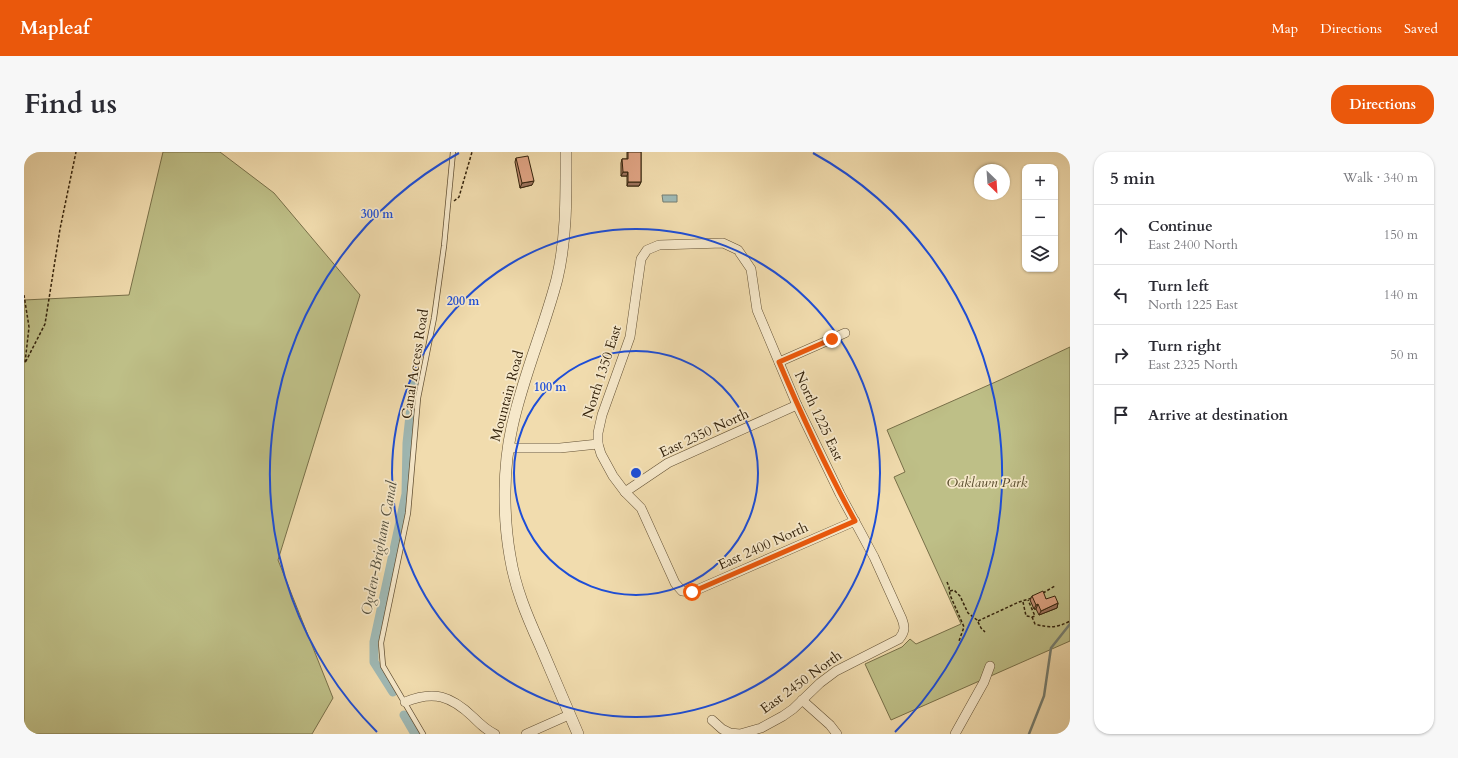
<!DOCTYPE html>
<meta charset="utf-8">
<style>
:root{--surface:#fff;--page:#f7f7f7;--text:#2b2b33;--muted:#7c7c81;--line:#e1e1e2;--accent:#ea580c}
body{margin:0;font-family:Cardo,serif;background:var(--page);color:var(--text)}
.controls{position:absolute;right:12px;top:12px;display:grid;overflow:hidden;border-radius:8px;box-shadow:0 1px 3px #0004}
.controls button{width:36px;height:36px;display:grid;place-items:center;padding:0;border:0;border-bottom:1px solid var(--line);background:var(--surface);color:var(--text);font:20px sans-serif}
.compass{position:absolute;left:950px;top:12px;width:36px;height:36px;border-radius:50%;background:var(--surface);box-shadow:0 1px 3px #0004;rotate:155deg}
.stop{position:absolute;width:12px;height:12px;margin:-9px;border:3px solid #ea580c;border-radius:50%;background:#fff}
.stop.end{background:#ea580c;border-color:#fff;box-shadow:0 1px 4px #0008}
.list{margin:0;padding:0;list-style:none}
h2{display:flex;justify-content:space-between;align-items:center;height:52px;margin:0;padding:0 16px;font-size:17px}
h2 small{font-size:13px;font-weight:400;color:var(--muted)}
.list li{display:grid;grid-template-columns:26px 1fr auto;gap:12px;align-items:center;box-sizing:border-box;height:60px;padding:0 16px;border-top:1px solid var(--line)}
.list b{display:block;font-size:15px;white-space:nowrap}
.list p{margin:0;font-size:13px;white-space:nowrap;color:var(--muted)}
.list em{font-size:13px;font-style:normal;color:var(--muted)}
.icon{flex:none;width:22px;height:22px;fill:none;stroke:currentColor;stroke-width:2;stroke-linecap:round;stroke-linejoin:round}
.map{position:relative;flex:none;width:1046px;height:582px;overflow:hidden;border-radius:16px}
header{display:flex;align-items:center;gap:24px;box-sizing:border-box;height:56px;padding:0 20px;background:var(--accent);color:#fff}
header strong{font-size:19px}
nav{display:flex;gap:22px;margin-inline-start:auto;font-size:14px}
.intro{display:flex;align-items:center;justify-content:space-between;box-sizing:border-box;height:96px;padding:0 24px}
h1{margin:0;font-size:28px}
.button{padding:10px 18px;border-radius:16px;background:var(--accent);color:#fff;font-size:14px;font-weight:700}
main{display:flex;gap:24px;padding:0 24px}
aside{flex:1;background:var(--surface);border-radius:16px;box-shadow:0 1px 3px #0004}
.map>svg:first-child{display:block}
.green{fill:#bebf87;stroke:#787049}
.water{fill:#9fb9b5;stroke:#747d71}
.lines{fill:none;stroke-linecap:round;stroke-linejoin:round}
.stream{stroke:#747d71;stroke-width:2.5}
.canal{stroke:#9fb9b5;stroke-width:9}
.service-casing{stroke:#625034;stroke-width:6}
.minor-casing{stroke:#625034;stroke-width:10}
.tertiary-casing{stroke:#625034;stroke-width:12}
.path{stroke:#33220b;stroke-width:1.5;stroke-dasharray:3 2;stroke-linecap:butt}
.service{stroke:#f6e8ca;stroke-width:4.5}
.minor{stroke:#f6e8ca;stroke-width:9}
.tertiary{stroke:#f6e8ca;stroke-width:11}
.wall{fill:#c08c71;stroke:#33220b}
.shaded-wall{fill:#9c725c;stroke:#33220b}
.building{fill:#dfa383;stroke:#33220b}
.route{stroke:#ea580c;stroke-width:5}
.ring{fill:none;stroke:#1d4ed8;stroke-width:2}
.labels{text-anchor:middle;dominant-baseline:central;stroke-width:3.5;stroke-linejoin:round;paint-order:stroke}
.street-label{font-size:14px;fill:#33220b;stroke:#f6e8ca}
.park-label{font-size:14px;font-style:italic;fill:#56492a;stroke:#f6e8ca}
.water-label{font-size:15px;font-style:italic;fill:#534f3e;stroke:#f6e8ca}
.centre{fill:#1d4ed8;stroke:#f6e8ca;stroke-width:2}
.ring-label{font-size:12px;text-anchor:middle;font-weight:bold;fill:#1d4ed8;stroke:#f6e8ca;stroke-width:3.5;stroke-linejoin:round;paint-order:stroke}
</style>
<header>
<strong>Mapleaf</strong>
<nav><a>Map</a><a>Directions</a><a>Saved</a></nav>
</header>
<div class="intro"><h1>Find us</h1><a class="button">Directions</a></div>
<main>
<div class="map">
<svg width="1046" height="582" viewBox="0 0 1046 582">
<rect width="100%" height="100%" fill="#f1dcae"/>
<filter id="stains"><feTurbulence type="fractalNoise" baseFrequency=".005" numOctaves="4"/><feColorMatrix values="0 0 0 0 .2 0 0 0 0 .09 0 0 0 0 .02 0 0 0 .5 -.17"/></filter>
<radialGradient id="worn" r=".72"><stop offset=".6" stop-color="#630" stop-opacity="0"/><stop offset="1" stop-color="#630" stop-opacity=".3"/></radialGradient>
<g class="green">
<path d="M139,0H196L250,41L336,143L254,408L309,546L288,582H0V148L105,143Z"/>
<path d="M1046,195V489L867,568L841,512L878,495L886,487L892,492L937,472L870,325L881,320L863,278L976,228Z"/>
</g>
<path class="water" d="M638,43H653V50H639Z"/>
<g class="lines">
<path class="stream" d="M1005,582L1020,544L1027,496L1046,472"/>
<g class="canal">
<path d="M369,540L350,510V490L382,342L383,291L390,227"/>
<path d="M380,563L391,582"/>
</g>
<g class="service-casing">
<path id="service" d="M399,582L359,514L357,491L384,361L394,246L410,166L420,94L429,0"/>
</g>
<g class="minor-casing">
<g id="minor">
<path d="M755,210L821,181"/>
<path d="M485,296H536L574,292"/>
<path d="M601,340L644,311L773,253"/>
<path d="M778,548L806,573L813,582"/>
<path d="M381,550C410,538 427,544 449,565C456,572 462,578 471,582"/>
<path d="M688,568L698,577L706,581L716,582L737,576L759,564L769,557L796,531L812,519L875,487C881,480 881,475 878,467L850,405L816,342L773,253L733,158L727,117L714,98L699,91L635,93L623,98L617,107L606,185L578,263L574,281V292L577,302L589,324L601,340L617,356L651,431L658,439L668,440L831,369"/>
<path d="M502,582L545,563"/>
<path d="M931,582L960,530L966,514"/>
</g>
</g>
<g class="tertiary-casing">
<path id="tertiary" d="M542,0C542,42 543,85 533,127C520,177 499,224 488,275C479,315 479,364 486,404C491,436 503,464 516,493C529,523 541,552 554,582"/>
</g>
<g class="path">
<path d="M430,49L435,45L448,0"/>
<path d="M0,143L5,175L1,211L21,172L36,77L52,0"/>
<path d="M923,430L925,435L926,443L940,475L935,489"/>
<path d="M926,439L930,438L936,444L944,461L953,468L957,476L961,480"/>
<path d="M1019,441L1031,434"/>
<path d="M999,450L1002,464L1008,465L1011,464L1004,448"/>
<path d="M1008,465L1011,472C1025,476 1033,476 1046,469"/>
<path d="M954,469L995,450L1008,446"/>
</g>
<use href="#service" class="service"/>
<use href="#minor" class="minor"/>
<use href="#tertiary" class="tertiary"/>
</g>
<g class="wall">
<path d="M603,0H617V30L615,34H603V24H597V11L598,7H603Z"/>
<path d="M492,6L508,33L496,36L491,10Z"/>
<path d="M1008,444L1022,447L1034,451L1033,456L1015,463L1012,457H1010L1006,448Z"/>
</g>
<g class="shaded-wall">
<path d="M599,20H604L603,24H597Z"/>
<path d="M510,29L508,33L496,36L498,31Z"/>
<path d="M604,30H617L615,34H603Z"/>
<path d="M1034,451L1033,456L1015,463L1017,459Z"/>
<path d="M1014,452L1012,457H1010L1012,453Z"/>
</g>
<g class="building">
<path d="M604,0H617V30H604V20H599L598,7H604Z"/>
<path d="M504,4L510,29L498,31L492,6Z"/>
<path d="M1019,439L1022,447L1031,444L1034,451L1017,459L1014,452L1012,453L1008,444Z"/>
</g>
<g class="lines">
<path class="route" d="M668,440L831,369C803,318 778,264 755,210L808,187"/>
</g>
<g class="ring">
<circle cx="612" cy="321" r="122"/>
<circle cx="612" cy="321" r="244"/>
<path d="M353 580A366 366 0 0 1 435 1M789 1A366 366 0 0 1 871 580"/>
</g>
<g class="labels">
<g class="street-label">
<text transform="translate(391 212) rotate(-81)">Canal Access Road</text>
<text transform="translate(578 220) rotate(-72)">North 1350 East</text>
<text transform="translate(483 244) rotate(-75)">Mountain Road</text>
<text transform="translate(795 264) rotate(65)">North 1225 East</text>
<text transform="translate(680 281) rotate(-25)">East 2350 North</text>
<text transform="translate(739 394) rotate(-24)">East 2400 North</text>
<text transform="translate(777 530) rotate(-36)">East 2450 North</text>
</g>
<g class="park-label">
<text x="963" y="330">Oaklawn Park</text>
</g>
<g class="water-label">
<text transform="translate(355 396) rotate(-79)">Ogden-Brigham Canal</text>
</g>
</g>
<circle cx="612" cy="321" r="6" class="centre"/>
<g class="ring-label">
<text x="353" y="66">300 m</text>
<text x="439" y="153">200 m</text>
<text x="526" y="239">100 m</text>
</g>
<rect width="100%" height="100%" filter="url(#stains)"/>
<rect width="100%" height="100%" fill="url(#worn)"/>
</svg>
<div class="controls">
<button>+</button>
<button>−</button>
<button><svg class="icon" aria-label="layers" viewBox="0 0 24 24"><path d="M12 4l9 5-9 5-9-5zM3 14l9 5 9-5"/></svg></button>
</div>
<svg class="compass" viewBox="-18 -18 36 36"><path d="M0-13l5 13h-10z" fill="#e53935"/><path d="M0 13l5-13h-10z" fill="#7c7c81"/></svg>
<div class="stop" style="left:668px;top:440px"></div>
<div class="stop end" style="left:808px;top:187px"></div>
</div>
<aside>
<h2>5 min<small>Walk · 340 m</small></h2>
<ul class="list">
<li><svg class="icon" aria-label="ahead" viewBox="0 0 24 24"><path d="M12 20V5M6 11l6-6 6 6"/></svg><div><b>Continue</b><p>East 2400 North</p></div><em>150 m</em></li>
<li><svg class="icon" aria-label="left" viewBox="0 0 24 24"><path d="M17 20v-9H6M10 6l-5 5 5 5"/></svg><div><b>Turn left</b><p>North 1225 East</p></div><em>140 m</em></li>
<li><svg class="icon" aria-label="right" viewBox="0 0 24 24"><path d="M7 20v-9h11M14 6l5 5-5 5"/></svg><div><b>Turn right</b><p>East 2325 North</p></div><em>50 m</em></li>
<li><svg class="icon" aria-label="arrive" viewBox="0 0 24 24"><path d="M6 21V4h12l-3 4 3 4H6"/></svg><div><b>Arrive at destination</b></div></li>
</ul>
</aside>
</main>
